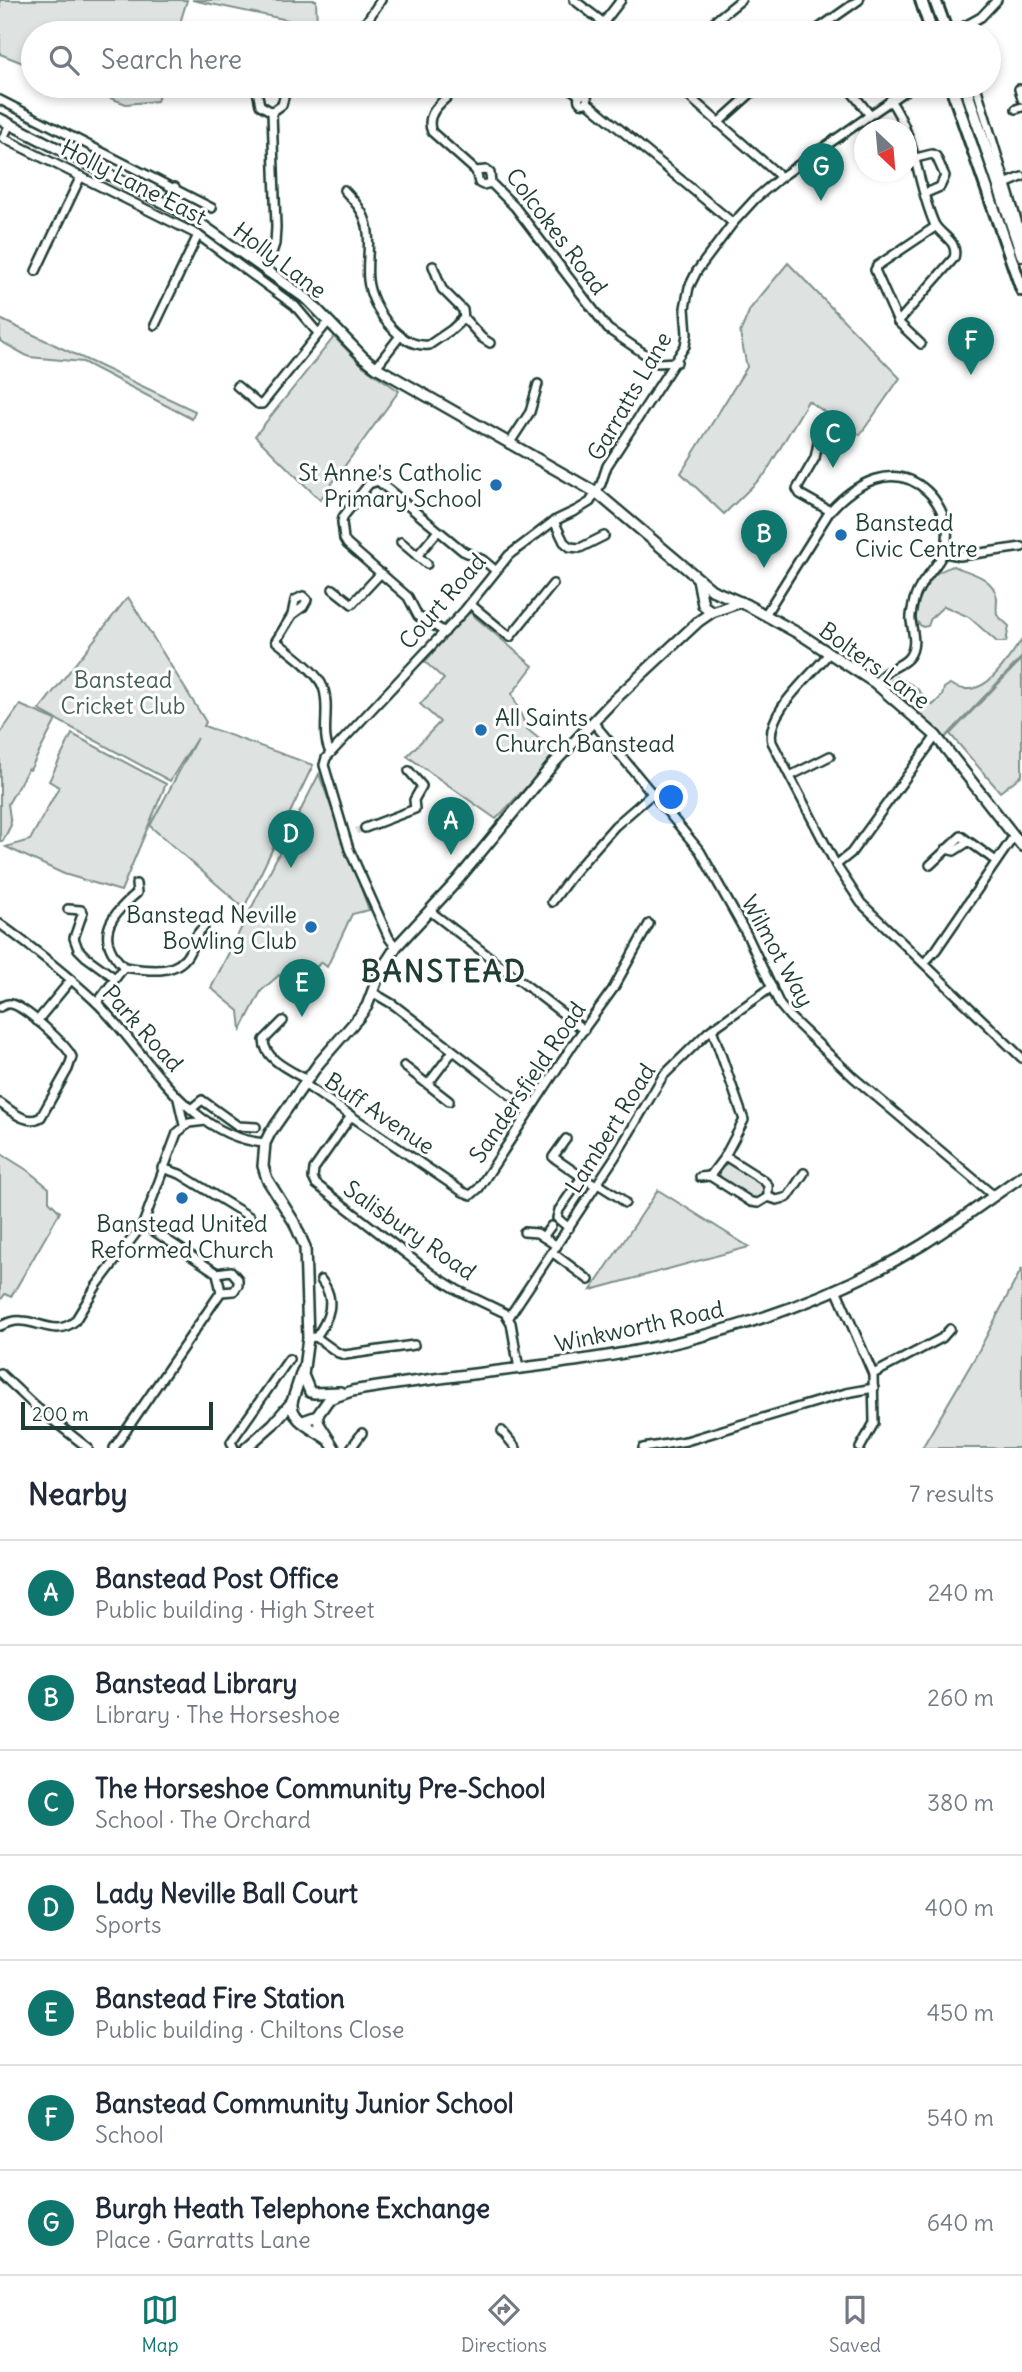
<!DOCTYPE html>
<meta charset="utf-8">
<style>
:root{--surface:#fff;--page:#f6f6f7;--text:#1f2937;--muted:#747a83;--line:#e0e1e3;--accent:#0f766e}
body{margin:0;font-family:Delius,sans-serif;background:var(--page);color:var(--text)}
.compass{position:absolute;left:854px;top:119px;width:63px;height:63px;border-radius:50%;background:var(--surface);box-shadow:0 4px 10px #0003;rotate:154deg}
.scale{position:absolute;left:21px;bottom:18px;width:192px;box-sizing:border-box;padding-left:7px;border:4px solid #1f3d34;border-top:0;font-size:19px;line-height:24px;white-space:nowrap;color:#1f3d34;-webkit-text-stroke:5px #fff;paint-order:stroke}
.you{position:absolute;left:672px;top:798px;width:24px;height:24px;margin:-18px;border:5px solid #fff;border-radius:50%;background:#1a73e8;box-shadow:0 0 0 10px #1a73e833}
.badge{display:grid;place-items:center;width:46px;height:46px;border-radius:50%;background:var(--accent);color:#fff;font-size:23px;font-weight:700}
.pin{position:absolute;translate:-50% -58px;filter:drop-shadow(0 2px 4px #0008)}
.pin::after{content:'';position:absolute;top:37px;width:24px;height:21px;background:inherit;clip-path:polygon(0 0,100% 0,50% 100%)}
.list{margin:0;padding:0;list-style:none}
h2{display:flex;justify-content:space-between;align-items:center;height:91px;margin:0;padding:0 28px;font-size:30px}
h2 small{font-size:23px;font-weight:400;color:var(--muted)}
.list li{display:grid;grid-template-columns:46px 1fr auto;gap:21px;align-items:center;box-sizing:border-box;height:105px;padding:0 28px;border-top:2px solid var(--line)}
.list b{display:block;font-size:26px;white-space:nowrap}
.list p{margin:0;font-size:23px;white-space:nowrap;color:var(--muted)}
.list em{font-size:23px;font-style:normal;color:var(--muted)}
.icon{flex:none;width:38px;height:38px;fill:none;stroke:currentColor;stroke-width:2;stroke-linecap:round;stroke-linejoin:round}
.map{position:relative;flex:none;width:1022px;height:1448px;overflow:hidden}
.search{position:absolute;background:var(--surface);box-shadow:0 4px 10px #0003;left:21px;right:21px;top:21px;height:77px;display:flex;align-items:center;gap:18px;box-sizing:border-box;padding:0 24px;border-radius:38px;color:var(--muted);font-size:26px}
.sheet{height:826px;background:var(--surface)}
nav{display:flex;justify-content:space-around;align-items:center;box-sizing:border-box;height:98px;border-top:2px solid var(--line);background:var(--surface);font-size:19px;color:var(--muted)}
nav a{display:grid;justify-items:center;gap:4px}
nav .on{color:var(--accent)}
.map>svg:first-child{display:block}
.green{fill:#dee3e2;stroke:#7e908b;stroke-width:2}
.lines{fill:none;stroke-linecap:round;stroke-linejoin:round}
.minor-tunnel{stroke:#d2d8d6;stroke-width:7;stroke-dasharray:7 3.5;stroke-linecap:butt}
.minor-casing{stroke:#1f3d34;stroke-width:12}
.major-casing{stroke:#1f3d34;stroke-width:14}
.highway-casing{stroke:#1f3d34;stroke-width:16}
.minor{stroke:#fff;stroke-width:7}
.major{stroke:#fff;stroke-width:9}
.highway{stroke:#fff;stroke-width:10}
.poi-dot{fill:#1f6fb2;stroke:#fff;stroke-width:2.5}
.labels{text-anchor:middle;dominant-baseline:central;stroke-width:6;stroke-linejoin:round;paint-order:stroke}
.street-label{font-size:23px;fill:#1f3d34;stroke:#fff}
.poi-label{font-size:23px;fill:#1f3d34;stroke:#fff;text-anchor:end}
.park-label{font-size:23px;fill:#455e57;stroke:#fff}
.district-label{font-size:30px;font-weight:bold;letter-spacing:2px;fill:#1f3d34;stroke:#fff}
</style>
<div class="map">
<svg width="1022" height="1448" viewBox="0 0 1022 1448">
<rect width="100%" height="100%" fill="#fff"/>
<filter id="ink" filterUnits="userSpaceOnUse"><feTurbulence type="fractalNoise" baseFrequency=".0143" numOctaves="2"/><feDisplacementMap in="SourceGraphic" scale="14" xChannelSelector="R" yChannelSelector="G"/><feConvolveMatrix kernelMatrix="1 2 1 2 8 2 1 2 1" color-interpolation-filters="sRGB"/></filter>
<g filter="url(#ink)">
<g class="green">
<path d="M0,0H187L177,33H33V67L0,54Z"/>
<path d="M192,0H316L317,26Z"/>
<path d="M79,86H162L157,101L126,104Z"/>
<path d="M788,263L900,378L860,435L808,401L765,474L724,514L681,473L747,367L740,333L750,309Z"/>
<path d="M0,319L195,411L192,419L83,362L29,357L0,341Z"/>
<path d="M334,337L363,366L399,391L320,500L255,436Z"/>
<path d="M953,566C970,573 994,577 997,598C997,604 996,609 997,615L1009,626L1006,642H997L969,617L944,606L931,618L928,626L923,627C904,617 923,582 937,573C942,570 948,568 953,566Z"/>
<path d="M128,597L206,722L204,726L313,765L244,908L150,826L197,738L170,781L39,710Z"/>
<path d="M468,611L533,666L512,694L527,729L558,754L496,819L407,756L440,722L420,704L444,679L425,662Z"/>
<path d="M1022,640V657L945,738L890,687V682L896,677C905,681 915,685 921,693C926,699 926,702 933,705L942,696L944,688L950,684C984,704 1005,661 1022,640Z"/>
<path d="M1022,659V775L1000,792L950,734Z"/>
<path d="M20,705L56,720L30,770L28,769L8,804L11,825L3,841H0V734Z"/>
<path d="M72,734L166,784L121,891L64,874L6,847L30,840L59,787L49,781Z"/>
<path d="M319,774L369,910L352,914L327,967L321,962L295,991L279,975L261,991L241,1030L239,1011L211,988Z"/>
<path d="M0,1153L27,1170L49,1188V1201L60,1212L11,1297L5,1294L0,1301Z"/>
<path d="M727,1163L764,1184L765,1195L754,1199L721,1178L718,1171Z"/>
<path d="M658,1190L749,1247L591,1290Z"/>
<path d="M1022,1268V1448H922L977,1354Z"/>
</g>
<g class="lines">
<path class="minor-tunnel" d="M356,831L365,828"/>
<g class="minor-casing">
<g id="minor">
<path d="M574,0L617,33"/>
<path d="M604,22L621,0"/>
<path d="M360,31L381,0"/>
<path d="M700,33L741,0"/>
<path d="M812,33L859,0"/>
<path d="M952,33L981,17L997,0"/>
<path d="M256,86L260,105L272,112L276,227L275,244L266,270"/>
<path d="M460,86C447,98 423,112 432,132L476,171L486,170L490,173L491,183L515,207L608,329L658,363L677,362"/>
<path d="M567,86L580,96"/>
<path d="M677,86L781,177"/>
<path d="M847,86L869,114"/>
<path d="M976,86L1022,237"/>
<path d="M1019,89L1022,99"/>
<circle cx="583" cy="99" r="4.5"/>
<path d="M0,100L212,208"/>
<path d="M890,100C917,139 916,181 934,223C940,236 959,240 954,258L898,322"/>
<path d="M587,102L733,223"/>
<path d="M1016,109L1022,107"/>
<path d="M272,112L282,105L287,86"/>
<path d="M718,123L759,86"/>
<path d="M10,124L3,138L198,235L295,306L318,333"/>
<path d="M916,158L932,154L936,156L945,176L940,187L926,193"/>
<path d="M476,171L479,183L483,185L491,183"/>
<path d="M1005,184L1022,177"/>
<path d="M344,190C354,201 364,211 367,226C371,243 366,262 368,280C371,307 398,348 429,345L451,330L464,318"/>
<path d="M167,203L175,187"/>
<path d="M433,266L442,289L463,310L464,318L482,338L490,343"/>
<path d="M36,271L81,176"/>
<path d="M155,325L198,235"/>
<path d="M921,344L898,322L875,270L877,266L935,227"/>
<path d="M376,367L400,336"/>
<path d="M237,386L258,404H262L328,322"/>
<path d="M819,438L815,458L797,489L800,494L830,511"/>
<path d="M509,444L530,412L538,384"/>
<path d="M554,521L564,542L570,547L580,548L604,536"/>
<path d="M401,542L427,564"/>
<path d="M945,553L960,556L1022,547"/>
<path d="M417,556L438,531"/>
<path d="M333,589L352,604L381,573"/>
<path d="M470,604L510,637L553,584"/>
<path d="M292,615L295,600L303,596L307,600L303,607L292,615L276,641C289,652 317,671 323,687C331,707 320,734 330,752"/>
<path d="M765,615L830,511C855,483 894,461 927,491C937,500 945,516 947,529C951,561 922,573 914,600C913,606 910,615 911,621C913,633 917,646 909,657C903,665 894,666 887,672C882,675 879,680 875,683"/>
<path d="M445,632L418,616L408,597L347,544L344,539L342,522L343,517L369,484L378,481L463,551L483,560L495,570"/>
<path d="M829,653C812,676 765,712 772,742L836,865L861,903L1022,1058"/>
<path d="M593,722L700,851L747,935L780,1005L790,1017L853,1077L994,1196"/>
<path d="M790,776L830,756"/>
<path d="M365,828L415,809L414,800L422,786L409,771"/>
<path d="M946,849L954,851L968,842"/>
<path d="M836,865L851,853L936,736"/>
<path d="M930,865L961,836L996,861"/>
<path d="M136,884L137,893C109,916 94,938 124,967C146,970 178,977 190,951C195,940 195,934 204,927"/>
<path d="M552,902L576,870L615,826L653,793"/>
<path d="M68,909L81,910L83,912L74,938L78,949L86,957L115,978"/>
<path d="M430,911L584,1030"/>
<path d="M0,924C33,948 66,974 96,1002C147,1051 186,1137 265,1143"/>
<path d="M396,947L389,938L349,849L324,765L326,758L464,611L509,555L554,521L577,510L590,502L601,484L607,466L685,346L687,334L685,308L689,287L697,271L733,223L756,198L781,177L912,86"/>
<path d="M924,963L936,950L1014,836"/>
<path d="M372,992L394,1005L530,1110"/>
<path d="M97,1003L124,967"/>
<path d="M0,1007C4,1005 7,1003 11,1004C23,1005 67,1045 72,1057L68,1069L41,1117C27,1126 12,1111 0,1103"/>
<path d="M37,1021L71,980"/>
<path d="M283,1021L264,1040C264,1060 292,1071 307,1080"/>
<path d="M404,1066L449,1101"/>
<path d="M304,1084L463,1192L471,1195L479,1188L576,1040L613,989L649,924"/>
<path d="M428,1084L453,1051"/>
<path d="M178,1099L184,1125"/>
<path d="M191,1109L202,1100L238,1126L256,1127"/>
<path d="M351,1116L314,1169L313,1178L316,1184L432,1274L459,1291L505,1313L511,1323L519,1369"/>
<path d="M566,1139L553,1157L582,1177"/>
<path d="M162,1168L180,1174L250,1217"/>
<path d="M710,1176L725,1156L744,1120L712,1029"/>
<path d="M700,1177L710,1176L751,1202L758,1203L768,1197V1185L763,1180L725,1156"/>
<path d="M598,1184L620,1198L625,1203"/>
<path d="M768,1197L777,1200L788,1197L804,1173"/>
<path d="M569,1228L557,1218L559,1210L582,1177L596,1186"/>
<path d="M524,1232L537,1233L557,1246"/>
<path d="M543,1237L551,1226"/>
<path d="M553,1253L589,1280"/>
<path d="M217,1273L231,1271L238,1279V1285L234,1291L221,1292"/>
<path d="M836,1289L873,1374L874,1423L860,1448"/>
<path d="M509,1317L615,1157L663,1076L708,1032L772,987"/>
<path d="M0,1326C7,1323 14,1320 22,1321C41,1322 57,1336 75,1321L97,1285L143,1224L177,1133L189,1123L206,1121"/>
<path d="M316,1337C329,1319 337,1300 321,1280"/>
<path d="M308,1338L316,1337L338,1353L345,1355L414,1345"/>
<path d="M0,1373L36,1407L88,1448"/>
<path d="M873,1374L942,1338L950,1329"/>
<path d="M502,1431L516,1448"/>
<path d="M114,1448L221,1292L217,1273L143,1224"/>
<path d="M234,1448L231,1442L289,1359"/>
<path d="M351,1448L362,1433"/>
<path d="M643,1448L686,1441L846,1393L874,1388"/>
</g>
</g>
<g class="major-casing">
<g id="major">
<path d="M0,119L188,215L308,300L363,357L376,367L597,493L712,590L747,605L803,636L875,683L936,736L1022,846"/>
<path d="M698,579L703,605L712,612"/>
<path d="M310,1392L303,1375L308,1338L305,1247L294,1222L267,1179L263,1166L265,1143L270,1133L319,1063L359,1017L367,1006L380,972L396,947L456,882L555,762L612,702L699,621L712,612L741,602"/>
<path d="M314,1393L340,1392"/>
<path d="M292,1402C290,1420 314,1429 327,1439"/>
<path d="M317,1416L319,1424L334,1448"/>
<path d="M303,1421L317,1416L329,1399L352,1391C461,1372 574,1367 682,1341C764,1321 849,1289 922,1245C956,1224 989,1199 1022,1176"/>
<path d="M246,1448L273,1424L292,1402L302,1371"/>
</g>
</g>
<g class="highway-casing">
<g id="highway">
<path d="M921,0L932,33"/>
<path d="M935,0L947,33"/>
<path d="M951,86L1022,290"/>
<path d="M965,86L1022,255"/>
</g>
</g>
<use href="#minor" class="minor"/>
<use href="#major" class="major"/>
<use href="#highway" class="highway"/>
</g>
</g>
<g class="poi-dot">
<circle cx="496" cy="485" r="7"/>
<circle cx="841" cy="535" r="7"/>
<circle cx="481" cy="730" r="7"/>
<circle cx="311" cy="927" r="7"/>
<circle cx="182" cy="1198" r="7"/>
</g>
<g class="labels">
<g class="street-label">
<text transform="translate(134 182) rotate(27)">Holly Lane East</text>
<text transform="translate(557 231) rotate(53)">Colcokes Road</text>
<text transform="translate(280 260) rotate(37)">Holly Lane</text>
<text transform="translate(629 396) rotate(-60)">Garratts Lane</text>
<text transform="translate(442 601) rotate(-49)">Court Road</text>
<text transform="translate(875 665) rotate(36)">Bolters Lane</text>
<text transform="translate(778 951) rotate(61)">Wilmot Way</text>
<text transform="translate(143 1028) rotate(48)">Park Road</text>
<text transform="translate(527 1082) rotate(-56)">Sandersfield Road</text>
<text transform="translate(380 1113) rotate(34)">Buff Avenue</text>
<text transform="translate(610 1128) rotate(-58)">Lambert Road</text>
<text transform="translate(410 1230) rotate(35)">Salisbury Road</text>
<text transform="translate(639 1326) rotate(-12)">Winkworth Road</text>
</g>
<g class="poi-label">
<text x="482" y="472">St Anne's Catholic<tspan x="482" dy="26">Primary School</tspan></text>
<text x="855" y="522" text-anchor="start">Banstead<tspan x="855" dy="26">Civic Centre</tspan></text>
<text x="495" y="717" text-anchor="start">All Saints<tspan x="495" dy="26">Church Banstead</tspan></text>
<text x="297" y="914">Banstead Neville<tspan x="297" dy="26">Bowling Club</tspan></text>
<text x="182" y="1223" text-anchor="middle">Banstead United<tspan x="182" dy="26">Reformed Church</tspan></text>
</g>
<g class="park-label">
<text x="123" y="679">Banstead<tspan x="123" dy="26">Cricket Club</tspan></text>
</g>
<g class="district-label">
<text x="444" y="971">BANSTEAD</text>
</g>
</g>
</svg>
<svg class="compass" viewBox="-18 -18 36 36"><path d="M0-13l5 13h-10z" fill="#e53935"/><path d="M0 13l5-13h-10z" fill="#747a83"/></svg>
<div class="scale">200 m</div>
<div class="you"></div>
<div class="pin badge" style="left:451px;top:855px">A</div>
<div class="pin badge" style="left:764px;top:568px">B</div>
<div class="pin badge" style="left:833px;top:468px">C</div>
<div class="pin badge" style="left:291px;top:868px">D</div>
<div class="pin badge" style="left:302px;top:1017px">E</div>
<div class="pin badge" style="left:971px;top:375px">F</div>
<div class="pin badge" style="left:821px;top:201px">G</div>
<div class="search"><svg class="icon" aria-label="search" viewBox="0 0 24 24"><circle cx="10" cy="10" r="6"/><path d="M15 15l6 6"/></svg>Search here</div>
</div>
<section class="sheet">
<h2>Nearby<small>7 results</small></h2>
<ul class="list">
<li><span class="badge">A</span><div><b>Banstead Post Office</b><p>Public building · High Street</p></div><em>240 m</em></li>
<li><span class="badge">B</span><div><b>Banstead Library</b><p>Library · The Horseshoe</p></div><em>260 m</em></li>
<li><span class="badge">C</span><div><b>The Horseshoe Community Pre-School</b><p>School · The Orchard</p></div><em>380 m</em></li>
<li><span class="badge">D</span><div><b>Lady Neville Ball Court</b><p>Sports</p></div><em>400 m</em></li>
<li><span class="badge">E</span><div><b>Banstead Fire Station</b><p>Public building · Chiltons Close</p></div><em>450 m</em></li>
<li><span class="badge">F</span><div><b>Banstead Community Junior School</b><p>School</p></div><em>540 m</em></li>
<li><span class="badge">G</span><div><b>Burgh Heath Telephone Exchange</b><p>Place · Garratts Lane</p></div><em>640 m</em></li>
</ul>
</section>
<nav>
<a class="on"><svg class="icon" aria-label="map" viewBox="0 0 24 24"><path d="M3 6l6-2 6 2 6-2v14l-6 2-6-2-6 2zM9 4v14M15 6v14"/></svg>Map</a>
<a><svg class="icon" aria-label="directions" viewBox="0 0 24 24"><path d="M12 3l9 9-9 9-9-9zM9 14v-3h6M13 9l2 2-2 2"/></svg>Directions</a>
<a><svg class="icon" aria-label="saved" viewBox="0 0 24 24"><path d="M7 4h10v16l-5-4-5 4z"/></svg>Saved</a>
</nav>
